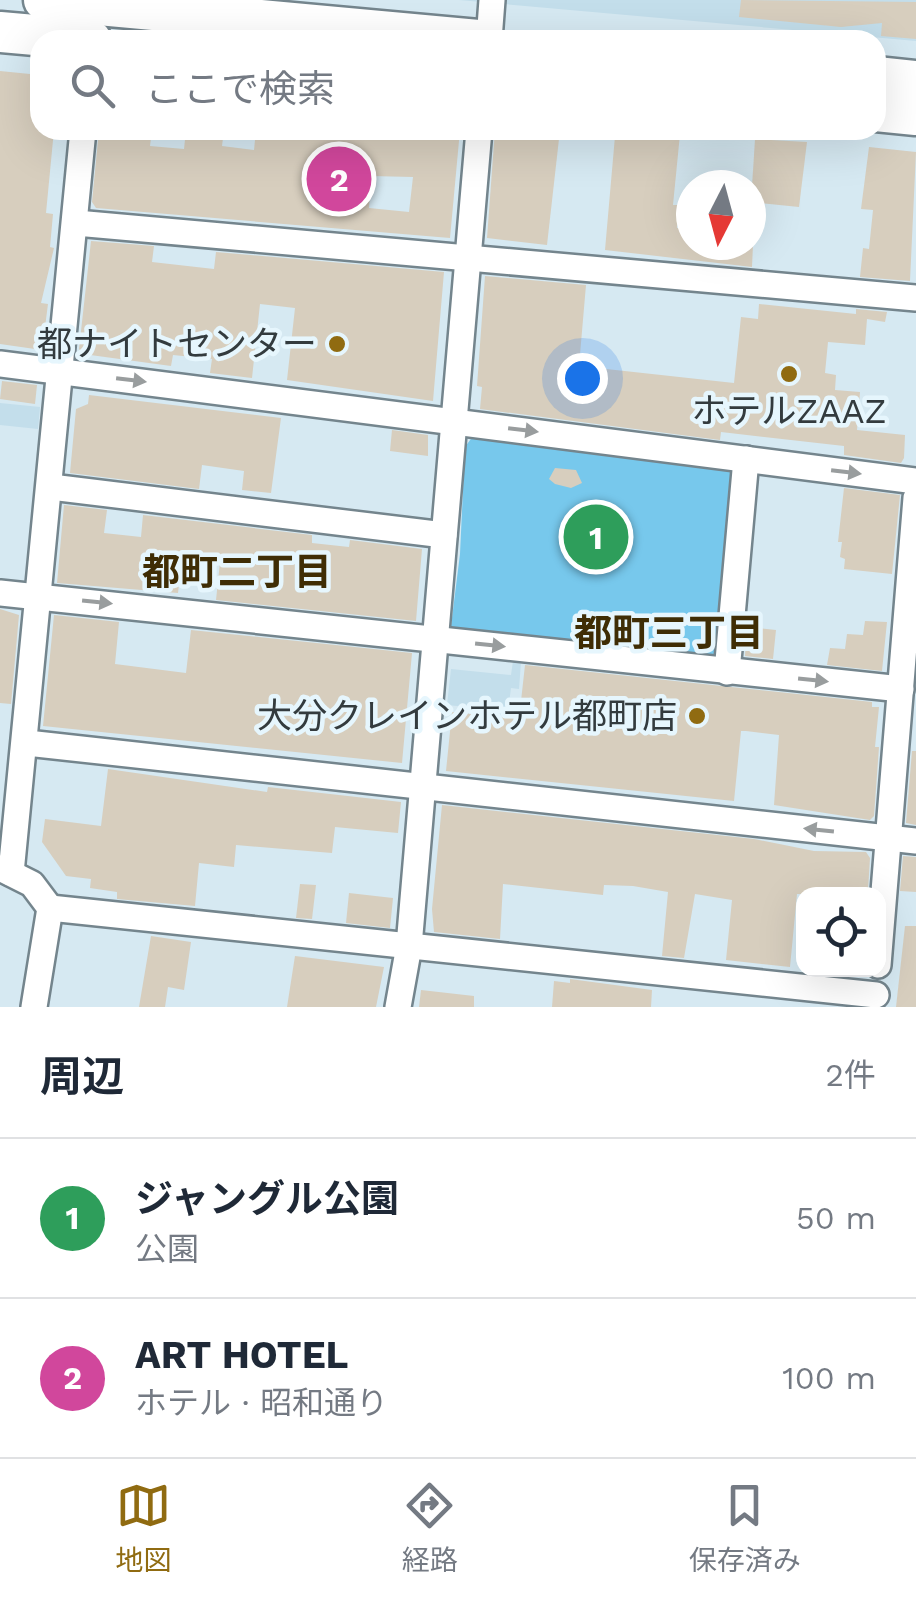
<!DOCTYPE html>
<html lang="ja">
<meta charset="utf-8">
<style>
:root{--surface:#fff;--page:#f6f6f7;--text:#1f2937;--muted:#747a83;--line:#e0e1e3;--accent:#906b11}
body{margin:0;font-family:"Work Sans","Noto Sans JP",sans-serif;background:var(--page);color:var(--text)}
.controls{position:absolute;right:30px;bottom:30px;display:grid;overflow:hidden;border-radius:20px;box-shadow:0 10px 40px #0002}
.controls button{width:90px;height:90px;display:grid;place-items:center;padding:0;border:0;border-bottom:2px solid var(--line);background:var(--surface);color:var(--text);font:50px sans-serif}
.compass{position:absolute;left:676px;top:170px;width:90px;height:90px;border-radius:50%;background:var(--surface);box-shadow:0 10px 40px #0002;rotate:186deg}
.you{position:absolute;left:582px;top:378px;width:35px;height:35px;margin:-25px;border:8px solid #fff;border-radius:50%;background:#1a73e8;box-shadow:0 0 0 15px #1a73e833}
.badge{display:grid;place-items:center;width:65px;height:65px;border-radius:50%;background:var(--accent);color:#fff;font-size:32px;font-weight:700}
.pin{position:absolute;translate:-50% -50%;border:5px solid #fff;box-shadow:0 2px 10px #0006}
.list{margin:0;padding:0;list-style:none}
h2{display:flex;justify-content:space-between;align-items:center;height:130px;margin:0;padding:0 40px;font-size:42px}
h2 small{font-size:32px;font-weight:400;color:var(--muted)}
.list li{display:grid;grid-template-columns:65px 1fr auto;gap:30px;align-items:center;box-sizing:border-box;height:160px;padding:0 40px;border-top:2px solid var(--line)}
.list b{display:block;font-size:38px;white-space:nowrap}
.list p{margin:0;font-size:32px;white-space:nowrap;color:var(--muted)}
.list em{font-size:32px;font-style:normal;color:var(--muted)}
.icon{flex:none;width:55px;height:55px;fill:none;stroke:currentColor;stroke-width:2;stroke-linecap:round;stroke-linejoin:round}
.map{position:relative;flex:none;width:916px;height:1007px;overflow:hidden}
.search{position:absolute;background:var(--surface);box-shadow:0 10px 40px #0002;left:30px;right:30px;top:30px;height:110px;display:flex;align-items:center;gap:25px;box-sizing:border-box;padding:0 35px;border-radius:30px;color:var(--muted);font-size:38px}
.sheet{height:450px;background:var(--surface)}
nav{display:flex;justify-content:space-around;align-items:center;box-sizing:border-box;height:140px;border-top:2px solid var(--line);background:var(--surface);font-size:28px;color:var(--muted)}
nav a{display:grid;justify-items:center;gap:5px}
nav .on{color:var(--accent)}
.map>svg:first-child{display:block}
.built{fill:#c3deeb}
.green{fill:#77c8ec}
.building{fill:#d7cebe;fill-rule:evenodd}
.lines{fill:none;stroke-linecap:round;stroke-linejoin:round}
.minor-casing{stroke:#74858d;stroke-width:30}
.trunk-casing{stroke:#74858d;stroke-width:45}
.minor{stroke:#fff;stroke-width:25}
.trunk{stroke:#fff;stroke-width:40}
.oneway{fill:#999d9e}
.poi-dot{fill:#906b11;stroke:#e6f6fd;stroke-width:4}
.labels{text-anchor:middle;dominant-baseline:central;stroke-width:9;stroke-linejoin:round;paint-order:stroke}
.poi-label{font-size:35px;fill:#333b3e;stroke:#e6f6fd;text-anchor:end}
.neighbourhood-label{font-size:38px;font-weight:bold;fill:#3f2d05;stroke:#e6f6fd}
</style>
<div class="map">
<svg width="916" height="1007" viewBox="0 0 916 1007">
<rect width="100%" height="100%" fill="#d6e9f2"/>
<g class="built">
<path d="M459,0H916V41Z"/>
<path d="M0,403L40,407L38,429L0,425Z"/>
<path d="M513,661L521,662L519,689L511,688L508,711L447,705L451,669L511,675Z"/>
</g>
<path class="green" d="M473,436L731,470L736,478L719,655L713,661L457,633L451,626L460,554L465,447Z"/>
<g class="building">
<path d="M741,0L916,2V39L881,36L882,23L841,27L739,17Z"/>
<path d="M0,71L40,75V130H54L46,213L53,214L50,247L54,248L41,303L48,304L42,350L0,344Z"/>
<path d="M99,130H152L150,146L184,149L186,130H224L222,146L254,150L256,130H460L450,238L96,208L92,202ZM371,176L413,177L409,212L369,208Z"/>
<path d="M495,130H560L547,245L487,238Z"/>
<path d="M626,130L680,134L673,205H679L677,228L691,229V245H753L752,267L605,250L615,136L625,137Z"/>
<path d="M755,139L807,142L799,207L751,202Z"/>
<path d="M869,147L916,152L910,281L860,277L863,248L869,249L873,210L861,209Z"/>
<path d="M91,241L154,246L152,262L214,269L216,252L444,272L433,401L287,380L295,308L260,304L252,378L210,373L212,359L173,355L171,366L83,354L79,349Z"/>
<path d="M485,276L586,285L579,366L734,383L741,317L758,319L759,304L856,314V309L887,312L885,322L867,319L865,345L828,342L825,373L836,375L835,390L860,392L857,430L905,435L904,458L901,463L844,455V446L721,432L720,440L480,409L482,387L477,386Z"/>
<path d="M2,381L37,385L35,404L0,399Z"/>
<path d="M89,395L281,418L271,493L242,490L244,471L202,465L199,489L70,473L76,409L88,404Z"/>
<path d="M392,430L428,435V456L390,451Z"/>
<path d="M555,468L576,470L582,483L571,488L555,484L549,479Z"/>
<path d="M844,488L900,495L892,574L844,569L845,559L840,557L842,542H838Z"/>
<path d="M64,505L107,510L104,533L141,537L143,515L312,535V543L349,547L350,540L422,549L416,621L216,600L220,562L182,557L178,593L57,583Z"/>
<path d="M0,609L19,615L11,704L0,703Z"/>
<path d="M54,615L119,622L115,664L186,673L191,630L412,653L402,763L43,726Z"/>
<path d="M865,621L887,622L882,671L827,665L830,648L845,649L847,634L863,635Z"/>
<path d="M747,627L776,630L773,659L745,656Z"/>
<path d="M525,665L872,702V707H879L875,747H879L874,816L870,820L774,805L779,735L746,731H741L734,801L446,771L452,712L519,719Z"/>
<path d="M912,751H916V825L906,823Z"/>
<path d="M108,769L267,792L268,787L401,802L398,833L335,827L332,853L236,845L234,867L199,863L195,906L117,899V892L90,888L91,879L66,876L42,842L45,819L101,826Z"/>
<path d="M442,805L754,839L814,851L866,852L870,858L868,890L864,894H797L790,967L726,960L732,900L695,894L684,958L662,956L668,892L633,886L604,885L603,895L503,884L500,939L434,932L432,909Z"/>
<path d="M903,856L916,857V892L900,891Z"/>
<path d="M300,884L316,885L312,919L296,918Z"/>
<path d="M349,893L393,898L390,928L346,923Z"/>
<path d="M905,926H916V1007H896Z"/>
<path d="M151,936L191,942L184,990L168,987L165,1007H139Z"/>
<path d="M295,956L384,967L376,1007H287Z"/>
<path d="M570,979L652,990L651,1007H552L554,981L570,983Z"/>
<path d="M421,990L474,996V1007H419Z"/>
</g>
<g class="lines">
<g class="minor-casing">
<g id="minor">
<path d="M489,40L492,0"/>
<path d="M76,223L916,298"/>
<path d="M0,364L916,481"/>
<path d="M51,487L444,535"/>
<path d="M0,593L901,689"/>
<path d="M727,672L746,459"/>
<path d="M27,743L916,841"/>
<path d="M0,868L32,884L50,908L34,1007"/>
<path d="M11,873L83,130"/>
<path d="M50,908L876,995"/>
<path d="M878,965L916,498"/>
<path d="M398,1007L409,946L479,130"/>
</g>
</g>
<g class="trunk-casing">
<g id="trunk">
<path d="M44,0L478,40"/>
<path d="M0,32L91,40"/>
<path d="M876,77L916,81"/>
<path d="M876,111L916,115"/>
</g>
</g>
<use href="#minor" class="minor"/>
<use href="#trunk" class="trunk"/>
</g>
<defs><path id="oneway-solid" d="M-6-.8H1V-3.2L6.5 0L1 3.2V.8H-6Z" transform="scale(2.5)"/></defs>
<g class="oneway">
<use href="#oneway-solid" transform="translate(131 380) rotate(7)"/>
<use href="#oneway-solid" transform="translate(523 430) rotate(7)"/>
<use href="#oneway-solid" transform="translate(846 472) rotate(7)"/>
<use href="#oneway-solid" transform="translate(97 602) rotate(6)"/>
<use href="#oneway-solid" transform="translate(490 645) rotate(6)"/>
<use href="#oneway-solid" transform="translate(813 680) rotate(6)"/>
<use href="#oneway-solid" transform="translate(819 830) rotate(-174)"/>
</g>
<g class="poi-dot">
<circle cx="337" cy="344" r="10"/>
<circle cx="789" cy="374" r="10"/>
<circle cx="697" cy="716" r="10"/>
</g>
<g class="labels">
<g class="poi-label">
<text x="317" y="344">都ナイトセンター</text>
<text x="789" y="411" text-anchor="middle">ホテルZAAZ</text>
<text x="677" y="716">大分クレインホテル都町店</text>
</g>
<g class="neighbourhood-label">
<text x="237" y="572">都町二丁目</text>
<text x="669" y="633">都町三丁目</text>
</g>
</g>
</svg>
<div class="controls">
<button><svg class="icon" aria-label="locate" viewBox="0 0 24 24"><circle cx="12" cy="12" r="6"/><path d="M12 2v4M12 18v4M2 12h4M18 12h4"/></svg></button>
</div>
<svg class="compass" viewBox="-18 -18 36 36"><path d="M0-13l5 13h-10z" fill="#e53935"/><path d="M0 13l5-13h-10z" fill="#747a83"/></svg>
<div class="you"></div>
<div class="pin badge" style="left:596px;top:537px;background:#2e9e5b">1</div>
<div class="pin badge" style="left:339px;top:179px;background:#d1479c">2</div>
<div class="search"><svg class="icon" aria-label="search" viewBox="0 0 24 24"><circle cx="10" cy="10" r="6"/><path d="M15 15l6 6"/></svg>ここで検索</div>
</div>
<section class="sheet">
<h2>周辺<small>2件</small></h2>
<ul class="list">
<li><span class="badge" style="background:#2e9e5b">1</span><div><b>ジャングル公園</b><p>公園</p></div><em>50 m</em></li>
<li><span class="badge" style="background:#d1479c">2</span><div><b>ART HOTEL</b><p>ホテル · 昭和通り</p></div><em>100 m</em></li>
</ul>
</section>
<nav>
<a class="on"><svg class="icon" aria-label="map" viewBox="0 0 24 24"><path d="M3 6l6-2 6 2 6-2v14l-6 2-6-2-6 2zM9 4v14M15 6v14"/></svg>地図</a>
<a><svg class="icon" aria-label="directions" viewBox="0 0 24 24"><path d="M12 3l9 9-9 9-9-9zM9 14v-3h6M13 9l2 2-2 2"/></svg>経路</a>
<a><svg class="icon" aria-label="saved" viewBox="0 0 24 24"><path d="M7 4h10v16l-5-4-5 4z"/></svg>保存済み</a>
</nav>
